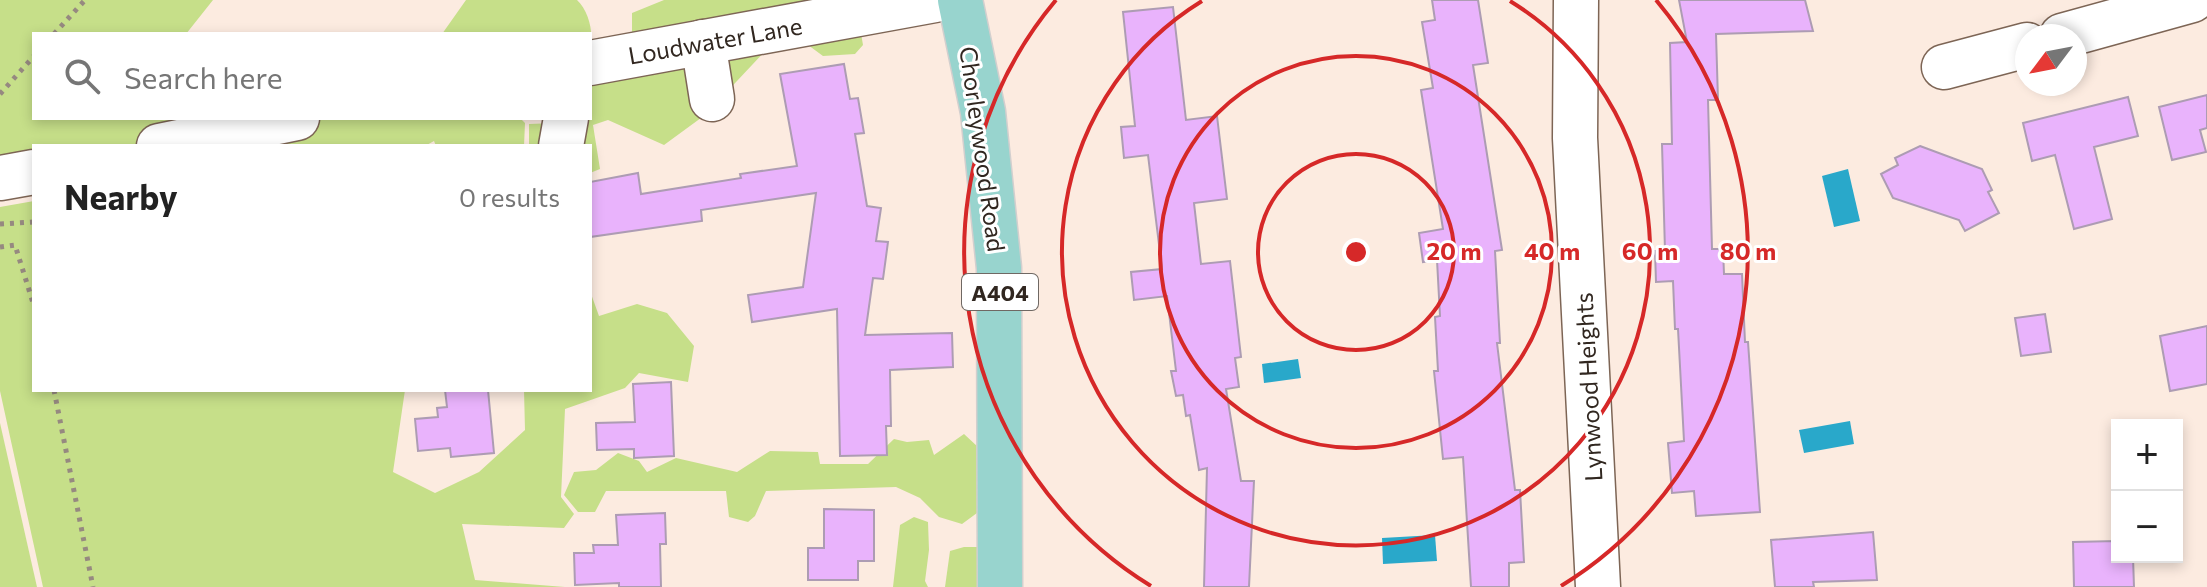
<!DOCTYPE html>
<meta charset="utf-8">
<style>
:root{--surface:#fff;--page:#f6f6f6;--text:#222;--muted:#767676;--line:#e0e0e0}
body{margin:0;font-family:Commissioner,sans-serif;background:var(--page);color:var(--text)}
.controls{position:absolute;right:24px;bottom:24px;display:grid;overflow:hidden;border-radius:0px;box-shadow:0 4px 12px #0003}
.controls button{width:72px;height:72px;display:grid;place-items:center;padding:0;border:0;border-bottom:2px solid var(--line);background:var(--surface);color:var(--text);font:40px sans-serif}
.compass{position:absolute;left:2015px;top:24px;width:72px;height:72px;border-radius:50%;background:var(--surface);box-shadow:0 4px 12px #0003;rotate:238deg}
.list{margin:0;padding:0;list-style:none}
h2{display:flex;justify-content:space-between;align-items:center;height:104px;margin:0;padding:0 32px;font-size:34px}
h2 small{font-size:26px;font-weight:400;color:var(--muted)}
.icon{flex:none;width:44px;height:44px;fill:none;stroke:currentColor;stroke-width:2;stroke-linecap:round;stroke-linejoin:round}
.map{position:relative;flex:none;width:2207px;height:587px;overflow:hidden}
.search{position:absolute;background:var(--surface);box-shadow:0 4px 12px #0003;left:32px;top:32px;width:560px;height:88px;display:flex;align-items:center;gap:20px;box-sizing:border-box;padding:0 28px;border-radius:0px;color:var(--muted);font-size:30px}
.panel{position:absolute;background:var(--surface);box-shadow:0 4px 12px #0003;left:32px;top:144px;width:560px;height:248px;border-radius:0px}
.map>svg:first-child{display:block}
.green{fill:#c6df89}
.water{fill:#29a8ca}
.building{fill:#e9b3fc;stroke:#ad9cb3;stroke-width:2}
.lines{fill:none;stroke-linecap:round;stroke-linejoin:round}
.minor-casing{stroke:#7d6555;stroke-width:47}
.major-casing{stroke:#d2cfce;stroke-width:47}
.path{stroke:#968980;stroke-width:5;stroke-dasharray:4 6;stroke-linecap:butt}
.minor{stroke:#fff;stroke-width:44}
.major{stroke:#98d4ce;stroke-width:44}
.ring{fill:none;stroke:#d62828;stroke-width:4}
.labels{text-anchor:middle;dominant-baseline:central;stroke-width:6;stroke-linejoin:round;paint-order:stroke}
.shield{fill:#fff;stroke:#6f6863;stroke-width:2}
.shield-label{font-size:22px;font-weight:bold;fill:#312720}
.street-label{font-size:24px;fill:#312720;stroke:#fff}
.centre{fill:#d62828;stroke:#fff;stroke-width:4}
.ring-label{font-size:24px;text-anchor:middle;font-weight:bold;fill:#d62828;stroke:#fff;stroke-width:6;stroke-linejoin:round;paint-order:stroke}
</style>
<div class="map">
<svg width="2207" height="587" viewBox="0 0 2207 587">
<rect width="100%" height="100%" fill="#fcebe0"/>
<g class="green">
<path d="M0,0H213L186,34H34V118H264L203,146H34V181L0,188Z"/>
<path d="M466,0H577C589,11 594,33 590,49V34H442Z"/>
<path d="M664,0H880L859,22L863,45L855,54L823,56L804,42L767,49L705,115L664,145L608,120L593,125L600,169L590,173V146H529V124L555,123L560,118H590V71L632,47V13Z"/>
<path d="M319,118H520L525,123L524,146H436L434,141L425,146H235L296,129Z"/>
<path d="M34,201V390H405L393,472L435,493L479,472L525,430L524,390H590V291L599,316L637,304L667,313L694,346L688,382L639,373L625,388L565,409L561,497L574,514L564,528L462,524L475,580L565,587H43L0,391V207Z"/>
<path d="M0,423L37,587H0Z"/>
<path d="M964,434L978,447L984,496L977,513L962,524L939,517L920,498L896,487L766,491L755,516L748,522L729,517L726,491H606L595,512H578L564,495L574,472L596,470L618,453L639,461L647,472L676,458L737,472L770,451L818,452L820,464H868L894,439L907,442L929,440L934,455Z"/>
<path d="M914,517L928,522L929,550L925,581L928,587H893L900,525Z"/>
<path d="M964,547H977L990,562L991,587H945L950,551Z"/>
</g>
<g class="water">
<path d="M1848,169L1860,221L1834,227L1822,176Z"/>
<path d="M1298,359L1301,378L1264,383L1262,364Z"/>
<path d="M1850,421L1854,444L1804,453L1799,430Z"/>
<path d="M1435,535L1437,561L1383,564L1382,538Z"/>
</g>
<g class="building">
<path d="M1432,0H1478L1488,63L1473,65L1502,250L1495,251L1500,343H1497L1515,490H1520L1524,562L1509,563V587H1471L1463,457L1443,459L1434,371H1438L1435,317L1440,316L1437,260L1423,262L1419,233L1443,229L1421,90L1433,88L1422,22L1435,20Z"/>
<path d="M1679,0H1805L1813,31L1716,34L1718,100H1708L1712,249H1723L1724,274H1742L1745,342H1748L1760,512L1696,516L1694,491L1672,493L1668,443L1684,441L1678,329H1675L1673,281L1656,282L1655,251H1665L1662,144H1672L1670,43L1687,42Z"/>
<path d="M1173,7L1186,120L1217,116L1227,199L1194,203L1201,264L1230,261L1241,357L1235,358L1239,387L1226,389L1241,481H1254L1249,587H1204L1207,468L1199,470L1190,415L1186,416L1183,395L1176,396L1171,371H1176L1167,296L1134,300L1131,272L1162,269L1148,155L1124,158L1121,127L1135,126L1123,12Z"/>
<path d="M844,64L850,99L858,98L864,133L855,134L867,206L881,208L876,241L888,242L883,279L873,278L865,335L952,333L953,367L890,370L891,426H886L887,455L840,456L837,309L752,322L748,295L803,287L816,193L701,210L702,221L590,237V182L638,173L641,194L741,178L740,174L797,166L780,74Z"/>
<path d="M2207,95V128L2200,130L2206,152L2172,160L2159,107Z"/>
<path d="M2128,97L2138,136L2094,147L2112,219L2074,229L2055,155L2032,161L2023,123Z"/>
<path d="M1920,146L1982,169L1992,190L1988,192L1999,213L1965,231L1959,220L1893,198L1881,174L1898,165L1895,158Z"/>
<path d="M2045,314L2051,352L2021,356L2015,318Z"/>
<path d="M2207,326V384L2170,391L2160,336Z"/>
<path d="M671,382L674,456L634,458V449L597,450L596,423L635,422L633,384Z"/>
<path d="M445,390H488L494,453L451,457L450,448L418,451L415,419L438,417L437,408L447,407Z"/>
<path d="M824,509L874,510V561H858V580H808V548H824Z"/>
<path d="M665,513L666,544H660L661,587H619V583L575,585L574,553H594L593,545H618L616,515Z"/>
<path d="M1873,532L1877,580L1813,582L1814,587H1775L1771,540Z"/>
<path d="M2117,541V557H2133L2134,587H2074L2073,542Z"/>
</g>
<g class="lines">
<g class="minor-casing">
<g id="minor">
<path d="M1576,0L1575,138L1598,587"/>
<path d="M2062,36L2192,0"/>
<path d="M703,42L712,99"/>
<path d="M590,63L935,0"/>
<path d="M1944,67L2027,45"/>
<path d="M159,146L297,118"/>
<path d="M561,146L566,118"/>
<path d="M0,178L34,172"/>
</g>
</g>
<g class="major-casing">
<path id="major" d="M960,0L983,112L999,268L1000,587"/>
</g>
<g class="path">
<path d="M54,34L85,0"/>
<path d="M0,94L34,56"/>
<path d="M0,224L34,222"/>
<path d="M0,247L15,245L34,306"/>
<path d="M54,390L93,587"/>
</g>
<use href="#minor" class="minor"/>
<use href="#major" class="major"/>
</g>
<g class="ring">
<circle cx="1356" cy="252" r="98"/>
<circle cx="1356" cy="252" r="196"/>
<path d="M1510 1A294 294 0 1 1 1202 1"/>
<path d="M1151 586A392 392 0 0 1 1056 0M1656 0A392 392 0 0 1 1561 586"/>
</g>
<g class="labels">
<rect class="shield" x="962" y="274" width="76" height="36" rx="6"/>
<g class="shield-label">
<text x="1000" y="292">A404</text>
</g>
<g class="street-label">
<text transform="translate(715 40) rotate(-10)">Loudwater Lane</text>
<text transform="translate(983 149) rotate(82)">Chorleywood Road</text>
<text transform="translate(1588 387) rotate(-93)">Lynwood Heights</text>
</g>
</g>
<circle cx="1356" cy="252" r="12" class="centre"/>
<g class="ring-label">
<text x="1454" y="260">20 m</text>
<text x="1552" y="260">40 m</text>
<text x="1650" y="260">60 m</text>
<text x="1748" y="260">80 m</text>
</g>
</svg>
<div class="controls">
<button>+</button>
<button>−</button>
</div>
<svg class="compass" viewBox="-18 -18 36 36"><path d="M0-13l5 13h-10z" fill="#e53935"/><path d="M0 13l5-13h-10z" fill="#767676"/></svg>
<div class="search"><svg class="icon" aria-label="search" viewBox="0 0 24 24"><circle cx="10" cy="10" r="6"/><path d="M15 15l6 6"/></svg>Search here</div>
<section class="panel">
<h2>Nearby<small>0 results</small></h2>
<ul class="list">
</ul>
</section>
</div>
